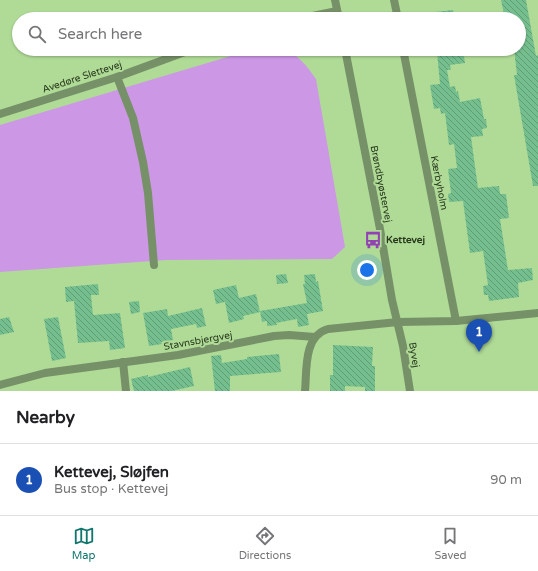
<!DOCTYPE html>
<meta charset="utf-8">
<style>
:root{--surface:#fff;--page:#f2f2f2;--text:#202124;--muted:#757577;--line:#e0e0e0;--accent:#0f766e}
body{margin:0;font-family:"Varela Round",sans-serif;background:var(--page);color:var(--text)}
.you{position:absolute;left:367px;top:270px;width:14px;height:14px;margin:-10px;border:3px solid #fff;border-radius:50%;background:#1a73e8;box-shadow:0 0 0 6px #1a73e833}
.badge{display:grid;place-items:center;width:26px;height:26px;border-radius:50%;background:var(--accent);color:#fff;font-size:13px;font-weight:700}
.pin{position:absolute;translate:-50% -33px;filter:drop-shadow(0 1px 2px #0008)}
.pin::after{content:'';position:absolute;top:21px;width:14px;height:12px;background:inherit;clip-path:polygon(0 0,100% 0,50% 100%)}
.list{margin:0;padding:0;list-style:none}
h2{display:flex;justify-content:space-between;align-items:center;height:52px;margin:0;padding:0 16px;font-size:17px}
h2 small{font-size:13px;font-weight:400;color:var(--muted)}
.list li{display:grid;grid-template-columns:26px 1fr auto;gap:12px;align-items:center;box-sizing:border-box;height:72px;padding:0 16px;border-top:1px solid var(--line)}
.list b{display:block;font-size:15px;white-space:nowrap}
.list p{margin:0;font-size:13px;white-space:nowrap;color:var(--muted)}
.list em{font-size:13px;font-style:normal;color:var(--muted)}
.icon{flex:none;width:22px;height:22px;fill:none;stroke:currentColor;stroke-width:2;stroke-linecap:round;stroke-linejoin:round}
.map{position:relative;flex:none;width:538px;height:391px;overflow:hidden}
.search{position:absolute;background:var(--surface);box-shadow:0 1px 3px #0004;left:12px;right:12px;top:12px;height:44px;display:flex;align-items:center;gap:10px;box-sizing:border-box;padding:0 14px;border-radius:22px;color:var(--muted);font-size:15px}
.sheet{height:124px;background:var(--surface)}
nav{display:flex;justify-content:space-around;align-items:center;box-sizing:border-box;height:56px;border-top:1px solid var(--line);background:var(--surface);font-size:11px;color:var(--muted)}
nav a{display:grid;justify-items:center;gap:2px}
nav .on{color:var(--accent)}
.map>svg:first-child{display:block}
.green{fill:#cc97e5}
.building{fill:url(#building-back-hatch)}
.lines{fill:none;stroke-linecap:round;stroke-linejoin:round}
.minor{stroke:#769168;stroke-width:8}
.tertiary{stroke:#769168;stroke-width:8}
.labels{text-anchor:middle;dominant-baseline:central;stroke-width:4;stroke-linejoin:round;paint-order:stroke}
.street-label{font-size:10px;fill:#28391e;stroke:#b0db97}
.poi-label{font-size:10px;font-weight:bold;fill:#28391e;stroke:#b0db97;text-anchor:start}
</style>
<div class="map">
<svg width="538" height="391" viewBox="0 0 538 391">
<defs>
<pattern id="building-back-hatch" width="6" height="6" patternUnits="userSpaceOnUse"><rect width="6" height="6" fill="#75bf8f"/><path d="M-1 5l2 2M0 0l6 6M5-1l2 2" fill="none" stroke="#609c74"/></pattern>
</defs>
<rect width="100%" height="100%" fill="#b0db97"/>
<path class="green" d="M254,49C289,49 295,49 316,79L345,247L332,259L166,260L0,272V125Z"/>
<g class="building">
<path d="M501,0H526L536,56L538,55V186H533L514,75H517L514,49H519V19H505Z"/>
<path d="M453,10L455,19H427V13Z"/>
<path d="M444,49H463L465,63L450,65L451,70H447L450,87L455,86L456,92L458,91L460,102L480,98L484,119H486L487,128L482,129L483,136L471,137L478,188L499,186L500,194H506L509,218L500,219L508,270L532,268L533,280L518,283L519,297L489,301L488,295H484L483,286L488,285L483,251L470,253L463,201L449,202L448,194L451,193L448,169L457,168L454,144L449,145L445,113L441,114L440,108L434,109L430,85L440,84L437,52L445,51Z"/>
<path d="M286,274L288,283L277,284L276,275Z"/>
<path d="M315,274L316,282L318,281L323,311L307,314L309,325L298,327L297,319L276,323L277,325L267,326V321L262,322L260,311L307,303L303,284H305L304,275Z"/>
<path d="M98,284L99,295H91L93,315L120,313L125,348L110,350L109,341L78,343L74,301L66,302L65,287Z"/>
<path d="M236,285L239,298L256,294L260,312L243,316L244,319L229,323L225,302L216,304L213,290Z"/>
<path d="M139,301L140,312L131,314L129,302Z"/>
<path d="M202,308L206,326L197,328L196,324L171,329L173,340L161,342L162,344L149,346L143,313L167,309L168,316Z"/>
<path d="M9,317L14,332L0,335V319Z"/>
<path d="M58,317L66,358L52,361L44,319Z"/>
<path d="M333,345L373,347L372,366H375V391H365V387L345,386V391H330V375H333Z"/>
<path d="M279,354L281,372L230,376V391H215L211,356L221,355L222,363L247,359V357Z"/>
<path d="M190,367L194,386L172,391H134L131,379L148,375V377Z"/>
</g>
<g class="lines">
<g class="minor">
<path d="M394,0L398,19"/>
<path d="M298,19L337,11"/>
<path d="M403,49L456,321"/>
<path d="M117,77L133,118L143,162L148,193L154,265"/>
<path d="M0,114L117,77L193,49"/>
<path d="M123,362L126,391"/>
<path d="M0,385L45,373L178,355L274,336L289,335L315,337"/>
<path d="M305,391C307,371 303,336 328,329L398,322"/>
</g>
<g class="tertiary">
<path d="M335,0L339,19"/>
<path d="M345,49L380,229L392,300L403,346L410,391"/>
<path d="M398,322L456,321L538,313"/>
</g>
</g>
<defs>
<g id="bus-bare" transform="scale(1.38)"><path d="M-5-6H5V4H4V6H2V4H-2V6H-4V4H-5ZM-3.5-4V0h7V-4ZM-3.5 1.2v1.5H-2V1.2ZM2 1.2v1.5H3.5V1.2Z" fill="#9242b2" stroke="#b0db97" stroke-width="2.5" paint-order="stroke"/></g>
</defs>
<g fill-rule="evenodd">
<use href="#bus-bare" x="373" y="240"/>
</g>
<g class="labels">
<g class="street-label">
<text transform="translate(82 77) rotate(-18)">Avedøre Slettevej</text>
<text transform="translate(439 183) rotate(79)">Kærbyholm</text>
<text transform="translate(381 184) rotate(79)">Brøndbyøstervej</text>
<text transform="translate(198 341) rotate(-10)">Stavnsbjergvej</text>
<text transform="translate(414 355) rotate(81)">Byvej</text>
</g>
<g class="poi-label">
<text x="386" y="240">Kettevej</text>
</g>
</g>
</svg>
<div class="you"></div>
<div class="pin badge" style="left:479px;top:352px;background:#1a4fb4">1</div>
<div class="search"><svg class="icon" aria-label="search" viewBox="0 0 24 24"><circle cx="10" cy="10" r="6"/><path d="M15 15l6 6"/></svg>Search here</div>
</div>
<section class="sheet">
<h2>Nearby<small></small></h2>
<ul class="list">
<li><span class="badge" style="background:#1a4fb4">1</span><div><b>Kettevej, Sløjfen</b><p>Bus stop · Kettevej</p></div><em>90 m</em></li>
</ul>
</section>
<nav>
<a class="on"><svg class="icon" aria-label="map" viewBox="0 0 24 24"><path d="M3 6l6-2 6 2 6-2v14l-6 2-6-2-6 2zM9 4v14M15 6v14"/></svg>Map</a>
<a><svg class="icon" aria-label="directions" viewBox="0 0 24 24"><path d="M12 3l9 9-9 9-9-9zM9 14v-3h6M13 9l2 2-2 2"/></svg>Directions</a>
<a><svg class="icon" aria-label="saved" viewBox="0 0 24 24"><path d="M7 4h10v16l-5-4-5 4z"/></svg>Saved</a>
</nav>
